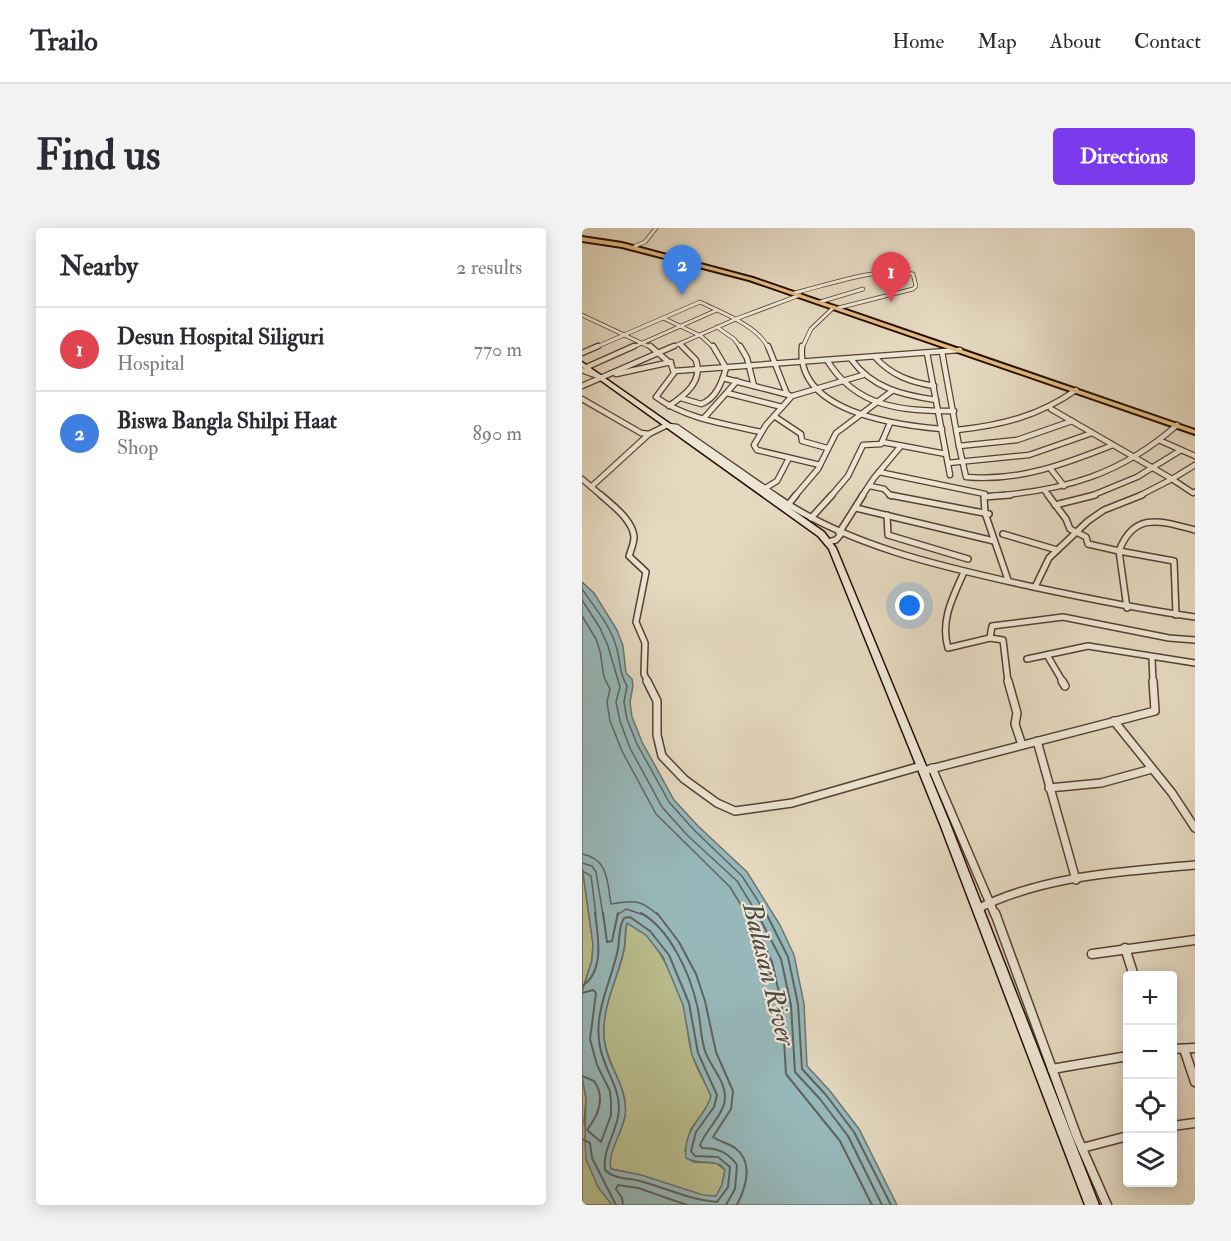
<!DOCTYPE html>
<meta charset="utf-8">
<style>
:root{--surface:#fff;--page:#f2f2f3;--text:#2b2b33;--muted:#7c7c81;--line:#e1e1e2;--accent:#7c3aed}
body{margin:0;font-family:"IM FELL Double Pica",serif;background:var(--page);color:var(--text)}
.controls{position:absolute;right:18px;bottom:18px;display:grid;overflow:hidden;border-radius:6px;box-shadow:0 3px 15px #0003}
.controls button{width:54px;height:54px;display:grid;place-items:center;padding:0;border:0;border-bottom:2px solid var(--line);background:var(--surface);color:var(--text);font:30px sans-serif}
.you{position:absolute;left:328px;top:378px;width:21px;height:21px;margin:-15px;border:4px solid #fff;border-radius:50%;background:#1a73e8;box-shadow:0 0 0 9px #1a73e833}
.badge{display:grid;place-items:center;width:39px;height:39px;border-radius:50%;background:var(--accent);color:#fff;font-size:20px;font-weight:700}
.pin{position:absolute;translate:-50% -50px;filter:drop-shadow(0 2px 3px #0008)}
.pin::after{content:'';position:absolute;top:32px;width:21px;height:18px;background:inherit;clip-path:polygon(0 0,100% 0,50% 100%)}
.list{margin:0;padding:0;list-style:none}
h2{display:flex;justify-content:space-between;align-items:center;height:78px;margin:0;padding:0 24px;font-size:26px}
h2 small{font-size:20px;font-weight:400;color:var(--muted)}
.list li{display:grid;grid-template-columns:39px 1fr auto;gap:18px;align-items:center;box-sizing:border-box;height:84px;padding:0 24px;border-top:2px solid var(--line)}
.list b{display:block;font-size:22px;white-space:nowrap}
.list p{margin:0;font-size:20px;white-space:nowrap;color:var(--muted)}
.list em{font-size:20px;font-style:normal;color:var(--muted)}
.icon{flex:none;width:33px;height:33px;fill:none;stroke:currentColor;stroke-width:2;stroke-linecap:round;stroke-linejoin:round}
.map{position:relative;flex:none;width:613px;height:977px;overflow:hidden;border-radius:6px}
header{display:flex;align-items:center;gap:36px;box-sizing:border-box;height:84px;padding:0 30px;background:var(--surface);border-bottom:2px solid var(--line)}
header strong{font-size:28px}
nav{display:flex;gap:33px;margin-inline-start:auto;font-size:21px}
.intro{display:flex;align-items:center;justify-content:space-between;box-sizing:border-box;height:144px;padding:0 36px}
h1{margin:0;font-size:42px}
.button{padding:15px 27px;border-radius:6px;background:var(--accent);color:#fff;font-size:21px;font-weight:700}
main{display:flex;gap:36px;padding:0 36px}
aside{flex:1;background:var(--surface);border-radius:6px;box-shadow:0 3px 15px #0003}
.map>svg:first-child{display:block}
.green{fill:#b9bd8e;stroke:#706648;stroke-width:1.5}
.water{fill:#97b8ba;stroke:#6b7470;stroke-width:1.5;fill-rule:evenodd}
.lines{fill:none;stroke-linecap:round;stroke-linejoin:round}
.shore-far1{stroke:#60635e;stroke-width:1.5}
.shore{stroke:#60635e;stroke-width:2}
.street-far4-casing{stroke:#574031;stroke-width:4.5}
.street-far3-casing{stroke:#574031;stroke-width:7}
.street-far2-casing{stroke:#574031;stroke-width:8}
.street-far1-casing{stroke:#574031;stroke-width:10}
.street-casing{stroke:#574031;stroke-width:11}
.secondary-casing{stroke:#280e02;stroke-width:3}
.primary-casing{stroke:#280e02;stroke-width:4}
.street-far4{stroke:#ede6d5;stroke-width:3}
.street-far3{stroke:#ede6d5;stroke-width:4.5}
.street-far2{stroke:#ede6d5;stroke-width:5}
.street-far1{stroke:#ede6d5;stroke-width:7}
.street{stroke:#ede6d5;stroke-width:8}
.secondary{fill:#ede6d5;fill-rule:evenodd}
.primary{fill:#e2bc80;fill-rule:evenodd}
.labels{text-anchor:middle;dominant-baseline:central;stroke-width:4.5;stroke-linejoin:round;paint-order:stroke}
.near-water-label{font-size:27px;font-style:italic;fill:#4f4a42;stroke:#ede6d5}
</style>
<header>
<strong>Trailo</strong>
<nav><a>Home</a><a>Map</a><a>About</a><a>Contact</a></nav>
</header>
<div class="intro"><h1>Find us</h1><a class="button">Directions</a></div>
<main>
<aside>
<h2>Nearby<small>2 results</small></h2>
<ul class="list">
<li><span class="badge" style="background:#e0444e">1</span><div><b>Desun Hospital Siliguri</b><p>Hospital</p></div><em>770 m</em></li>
<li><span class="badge" style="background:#3f7fe0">2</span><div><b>Biswa Bangla Shilpi Haat</b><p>Shop</p></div><em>890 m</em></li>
</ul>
</aside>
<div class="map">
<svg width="613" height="977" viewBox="0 0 613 977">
<rect width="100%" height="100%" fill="#e4d8bf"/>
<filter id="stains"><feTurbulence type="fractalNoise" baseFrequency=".00333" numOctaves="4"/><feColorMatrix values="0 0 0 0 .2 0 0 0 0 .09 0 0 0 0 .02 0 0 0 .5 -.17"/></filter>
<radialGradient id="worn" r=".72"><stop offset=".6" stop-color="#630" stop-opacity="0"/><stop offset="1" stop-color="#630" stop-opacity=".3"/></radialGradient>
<g class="green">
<path d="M0,638L11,716L10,732L0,764Z"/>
<path d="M45,695C71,699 93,753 101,776C106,792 105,810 110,826C114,840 123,854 129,868L127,876L109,901L103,923L111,934L134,935L143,942L140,957L134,968H121L59,947L29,941C24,925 40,905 43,888C47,859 25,839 22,810C19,779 36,751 42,722C44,712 43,703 45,695Z"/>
<path d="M0,848L4,870L2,895L30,977H0Z"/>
</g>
<path class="water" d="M0,354L12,365L35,402L41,418L44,445L50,451L51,458L48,474L50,489L60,514L92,572L116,598L165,644L198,697L212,727L222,776L225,838L248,863L277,901L315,977H30L16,959L4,931L3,912L4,870L0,848V764L10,732L11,716L0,638ZM45,695L64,707L81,729L101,777L110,827L129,868C122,892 101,899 104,930C115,937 127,931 139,937L143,942L140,957L134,968L121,967L59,947L29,941C25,925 40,905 43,888C47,859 24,838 22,810C19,779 36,751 42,721C44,713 42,702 45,695Z"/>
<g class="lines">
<g class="shore-far1">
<path d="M0,361C12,379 28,397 34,418C39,433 36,443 45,458L42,474L45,491L55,516L87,574L112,602L160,648L185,687"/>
<path d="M0,372L18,400L26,418L38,459L34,474L38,493L48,520L80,579L106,608L155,653L176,687"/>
<path d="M0,388L14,411L18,423L22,449L28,461L25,474L28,493L40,523L74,586L148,659L165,687"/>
<path d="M0,626C27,631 25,654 29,676C52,673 57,670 76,687"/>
<path d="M0,635L10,638L14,644L21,687"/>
<path d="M0,643L9,648L14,687"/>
<path d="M35,687L44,681L62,687"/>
</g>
<g class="shore">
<path d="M21,685L25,714L30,713L36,685"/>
<path d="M59,685C88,701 108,746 115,777C119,792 118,808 123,823C128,838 143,852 143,869C143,886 124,901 118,917L120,920C135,920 146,924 155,937L153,961L144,977"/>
<path d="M75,685L97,714L114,746L123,773L134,824L151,863L149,881L131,909C138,914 146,915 153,920C172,934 164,959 155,977"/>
<path d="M165,685L178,707L190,734L200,778L204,846L258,913L290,977"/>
<path d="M175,685L199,731L209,777L213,844L238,871L266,908L300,977"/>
<path d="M184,685L206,729L216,776L220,841L244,867L272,904L309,977"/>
<path d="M48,689L68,703L87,727L107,775L116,825L135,867L132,879L114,904L109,923L113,928L136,929L148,939L146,959L135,974C108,972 84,960 58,953C46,950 32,951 23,942C20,920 37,902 37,880C37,858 22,841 18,819C11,784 29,755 36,721C38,710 36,700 42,690Z"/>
<path d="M0,758C23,744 16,708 13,685"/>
<path d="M0,765L11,762L14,765L8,811L15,837L28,863L29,874V887L19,914L5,902C16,888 24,870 12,853L0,848"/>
<path d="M0,911L8,915L10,930L34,977"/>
<path d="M41,977L40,970L34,961L36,957L56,960L105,977"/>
</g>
<g class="street-far4-casing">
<g id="street-far4">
<path d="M53,18L63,14L74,0"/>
<path d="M212,65C246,57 296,38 331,46L334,58L331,61L256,80"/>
<path d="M238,74L281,61"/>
<path d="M0,87L70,120"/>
<path d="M81,90L119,108L132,120"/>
<path d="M135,99L152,111L159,120"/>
<path d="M97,116L102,120"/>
<path d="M12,120L118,74C138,84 177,98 186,120"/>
<path d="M49,120L135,82"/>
<path d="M88,120L154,91L218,67"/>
<path d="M220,120L229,101L252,79"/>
</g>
</g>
<g class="street-far3-casing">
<g id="street-far3">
<path d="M68,118L89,136L92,145L74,169C104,191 143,196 179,204"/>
<path d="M158,118L165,130L172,158"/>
<path d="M186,118L205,166"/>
<path d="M220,118C213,184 313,197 360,201"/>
<path d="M360,124L377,218L435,212L490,193"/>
<path d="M0,125L16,118"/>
<path d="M345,125L368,247"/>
<path d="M293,129C309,147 328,154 352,158"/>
<path d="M269,131C290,160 320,167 354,172"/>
<path d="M245,132C274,180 320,183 372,183"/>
<path d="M5,139L52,118"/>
<path d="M0,142L18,149"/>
<path d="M92,143L378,122"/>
<path d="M34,146L89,134"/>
<path d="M141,150L207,167"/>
<path d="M0,158L92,118"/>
<path d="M145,165L200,179"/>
<path d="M99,170L119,176C134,171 140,154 144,140L131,118"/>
<path d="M0,171L59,205L67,206L85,197"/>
<path d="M87,178C103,167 121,154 114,132L100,118"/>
<path d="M469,181L590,251L557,268"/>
<path d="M192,188L219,206L220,213L245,220"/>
<path d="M122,190L155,153"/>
<path d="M87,198L95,199L194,268"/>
<path d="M375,202C420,197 457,188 494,162"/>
<path d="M579,213L613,228"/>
<path d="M300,214L364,226"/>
<path d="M377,218L384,249C436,254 483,236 531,217"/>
<path d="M366,235L447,227L510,205"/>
<path d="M238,237L175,222L172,217L184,197L210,168L281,147"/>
<path d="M613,237L590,251L611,265L613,264"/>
<path d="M468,240L482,258"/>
<path d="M297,244L403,266"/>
<path d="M0,251L20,268"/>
<path d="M288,258L302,261L309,268"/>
<path d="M9,259L67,206"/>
<path d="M182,261L195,253L207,230"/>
<path d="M463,263L467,268"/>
<path d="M213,268L236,241L254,205L310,163"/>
<path d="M249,268L266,248L281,217L299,216L308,195"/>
<path d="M280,268L292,250L318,219"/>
<path d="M409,268C482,263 540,246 595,197"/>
<path d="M509,268L555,249L599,222"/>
</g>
</g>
<g class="street-far2-casing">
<g id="street-far2">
<path d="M19,267C30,277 51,292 52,309C52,315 49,322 47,328L64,344L54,394L63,415L62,446L66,454"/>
<path d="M192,267C265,318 361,339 447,358C503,370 557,381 613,389"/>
<path d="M308,267L407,286"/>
<path d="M466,267L484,291L488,301L504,309L506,316L537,323C552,283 579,293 613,302"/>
<path d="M206,277L214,267"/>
<path d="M473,277L513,267"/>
<path d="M274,280L412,313"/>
<path d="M305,287L306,307L386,331"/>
<path d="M229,290L250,267"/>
<path d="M257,305L281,267"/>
<path d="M421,306L475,322"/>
<path d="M245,314L254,312L259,306"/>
<path d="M382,344C371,369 358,392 366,420L408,410L421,412L426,454"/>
<path d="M426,352L403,285L402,269L428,267"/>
<path d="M453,359L467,330L506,293L522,282L560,267"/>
<path d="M545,380L537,323L592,333L594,387"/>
<path d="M408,410L410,398L481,389L587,410L613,412"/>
<path d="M465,427L481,454"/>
<path d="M570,430L571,454"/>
<path d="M445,431L506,418L613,435"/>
</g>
</g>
<g class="street-far1-casing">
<g id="street-far1">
<path d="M65,453L75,473V507L80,528L102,551L135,575L153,583L210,575L339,538"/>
<path d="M426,453L435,485L433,496L440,517"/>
<path d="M480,453L483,458"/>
<path d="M532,493L590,565L613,600"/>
<path d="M455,513L494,652"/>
<path d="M350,540L413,687"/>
<path d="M341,543L573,483L571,453"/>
<path d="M467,560L519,555L570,541"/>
<path d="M395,681C463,647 539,644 613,637"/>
</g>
</g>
<g class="street-casing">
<g id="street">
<path d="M413,685L495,909L525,977"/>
<path d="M543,720L552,748"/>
<path d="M510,726L613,712"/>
<path d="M590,821L613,820"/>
<path d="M602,821L613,854"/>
<path d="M470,841L546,828"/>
<path d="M590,898L613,895"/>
<path d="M500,920L546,908"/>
</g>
</g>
<g class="secondary-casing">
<path id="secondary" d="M0,134L242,304L254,320L368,596L517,977H503L358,596L247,321L236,308L0,139Z"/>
</g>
<g class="primary-casing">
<path id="primary" d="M0,9L40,15L171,50L613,202V206L167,52L40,19L0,13Z"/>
</g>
<use href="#street-far4" class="street-far4"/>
<use href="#street-far3" class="street-far3"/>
<use href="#street-far2" class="street-far2"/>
<use href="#street-far1" class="street-far1"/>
<use href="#street" class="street"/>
<use href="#secondary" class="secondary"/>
<use href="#primary" class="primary"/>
</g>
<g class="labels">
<g class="near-water-label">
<text transform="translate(187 746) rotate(76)">Balasan River</text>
</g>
</g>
<rect width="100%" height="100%" filter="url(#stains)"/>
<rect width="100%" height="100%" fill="url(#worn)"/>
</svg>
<div class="controls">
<button>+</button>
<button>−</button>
<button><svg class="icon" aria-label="locate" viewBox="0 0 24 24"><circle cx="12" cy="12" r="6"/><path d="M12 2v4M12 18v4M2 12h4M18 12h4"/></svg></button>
<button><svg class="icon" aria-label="layers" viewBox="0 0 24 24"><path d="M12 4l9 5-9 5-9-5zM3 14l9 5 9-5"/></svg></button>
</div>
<div class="you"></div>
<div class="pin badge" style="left:309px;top:74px;background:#e0444e">1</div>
<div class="pin badge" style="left:100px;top:67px;background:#3f7fe0">2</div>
</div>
</main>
